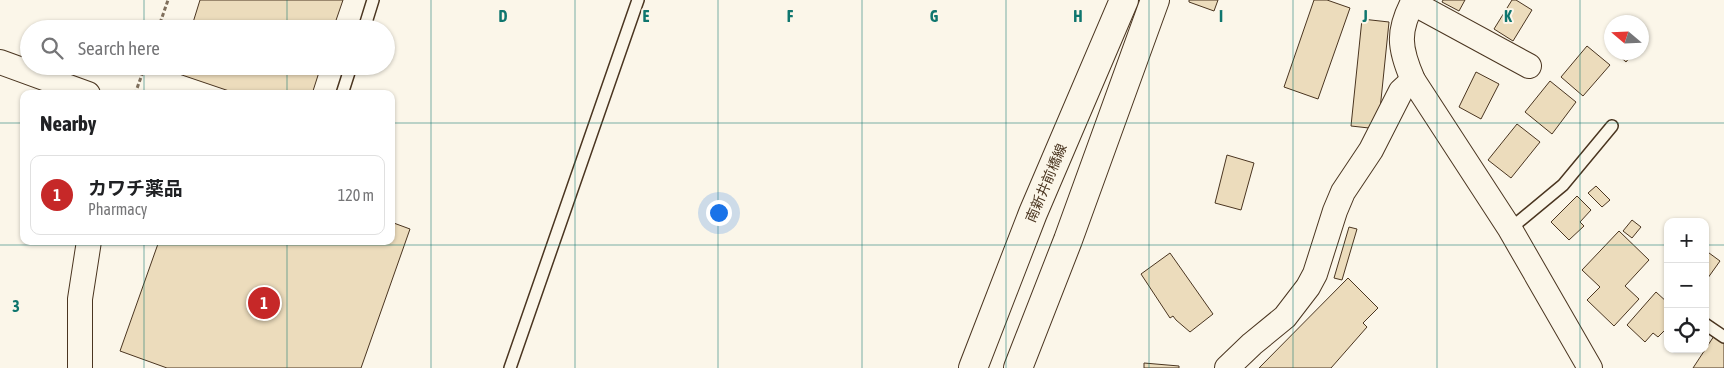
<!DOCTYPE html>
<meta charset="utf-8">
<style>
:root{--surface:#fff;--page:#f6f6f6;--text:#202124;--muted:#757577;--line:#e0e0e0;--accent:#c62828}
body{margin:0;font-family:"Asap Condensed","Noto Sans JP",sans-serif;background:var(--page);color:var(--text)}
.controls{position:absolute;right:15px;bottom:15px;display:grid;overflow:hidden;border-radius:10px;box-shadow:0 1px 4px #0004}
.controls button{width:45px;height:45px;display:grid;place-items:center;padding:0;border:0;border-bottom:1px solid var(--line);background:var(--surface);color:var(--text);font:25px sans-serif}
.compass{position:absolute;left:1604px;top:15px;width:45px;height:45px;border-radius:50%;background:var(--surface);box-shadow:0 1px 4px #0004;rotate:289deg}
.you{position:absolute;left:718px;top:212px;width:18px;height:18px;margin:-12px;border:4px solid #fff;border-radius:50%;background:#1a73e8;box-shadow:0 0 0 8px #1a73e833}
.badge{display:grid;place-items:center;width:32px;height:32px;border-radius:50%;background:var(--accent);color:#fff;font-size:16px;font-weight:700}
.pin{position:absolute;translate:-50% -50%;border:2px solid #fff;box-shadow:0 1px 5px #0006}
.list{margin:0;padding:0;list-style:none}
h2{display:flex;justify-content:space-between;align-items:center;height:65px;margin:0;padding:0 20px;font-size:21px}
h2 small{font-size:16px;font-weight:400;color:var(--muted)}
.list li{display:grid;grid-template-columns:32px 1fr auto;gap:15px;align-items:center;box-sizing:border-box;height:80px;margin:0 10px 10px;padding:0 10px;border:1px solid var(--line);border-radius:10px}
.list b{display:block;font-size:19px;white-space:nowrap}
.list p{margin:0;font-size:16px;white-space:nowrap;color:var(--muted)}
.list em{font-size:16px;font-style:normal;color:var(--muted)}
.icon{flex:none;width:28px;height:28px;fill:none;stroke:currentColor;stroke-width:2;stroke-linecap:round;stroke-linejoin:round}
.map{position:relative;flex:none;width:1724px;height:368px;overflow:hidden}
.search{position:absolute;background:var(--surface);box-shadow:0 1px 4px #0004;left:20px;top:20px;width:375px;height:55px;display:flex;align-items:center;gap:12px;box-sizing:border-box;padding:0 18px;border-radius:28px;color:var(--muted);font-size:19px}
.panel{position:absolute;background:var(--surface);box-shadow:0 1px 4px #0004;left:20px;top:90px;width:375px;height:155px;border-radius:10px}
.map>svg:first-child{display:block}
.building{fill:#ecdcbc;stroke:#4a3520}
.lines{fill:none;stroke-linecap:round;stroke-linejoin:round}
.service-casing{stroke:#4a3520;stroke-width:14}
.minor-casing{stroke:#4a3520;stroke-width:26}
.secondary-casing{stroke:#4a3520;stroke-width:30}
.path{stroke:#7f6f5c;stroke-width:3;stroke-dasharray:4 2.5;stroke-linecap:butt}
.service{stroke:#fbf6e9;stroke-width:11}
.minor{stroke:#fbf6e9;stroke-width:24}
.secondary{stroke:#fbf6e9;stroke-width:28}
.grid{fill:none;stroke:#0f766e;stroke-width:1;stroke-opacity:0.55}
.labels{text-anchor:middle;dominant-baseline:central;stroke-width:4;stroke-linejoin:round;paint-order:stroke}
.street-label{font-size:14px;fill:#4a3520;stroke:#fbf6e9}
.grid-label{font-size:16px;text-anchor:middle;font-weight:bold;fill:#0f766e;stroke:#fbf6e9;stroke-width:4;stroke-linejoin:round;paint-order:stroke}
</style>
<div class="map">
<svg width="1724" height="368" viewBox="0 0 1724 368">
<rect width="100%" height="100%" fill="#fbf6e9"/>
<g class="building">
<path d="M200,0H343L333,29H191Z"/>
<path d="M1189,0H1218L1214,11L1189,2Z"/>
<path d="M1314,0H1327L1350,8L1318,99L1284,87Z"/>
<path d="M1443,0H1465L1459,11L1442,2Z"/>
<path d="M1512,0H1516L1532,10L1513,41L1494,29Z"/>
<path d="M1362,19L1389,22L1378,129L1351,126Z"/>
<path d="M1587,46L1610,65L1583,96L1561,77Z"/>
<path d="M1615,52H1634L1626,62Z"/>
<path d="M178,66H321L312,94H238L176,73Z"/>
<path d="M1476,72L1499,84L1481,119L1459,107Z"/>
<path d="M1550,81L1576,102L1552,134L1525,112Z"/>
<path d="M1517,124L1540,142L1511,178L1488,160Z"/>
<path d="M1227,155L1254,163L1241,210L1215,203Z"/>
<path d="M1596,186L1610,200L1602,207L1588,193Z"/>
<path d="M1577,196L1591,210L1580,222L1584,226L1569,240L1551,222Z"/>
<path d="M1632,220L1641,227L1632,238L1623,231Z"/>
<path d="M391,222L410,229L361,368H167L120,351L159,241H391Z"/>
<path d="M1349,227L1357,229L1342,280L1334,278Z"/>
<path d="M1619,231L1649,260L1625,286L1639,299L1614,326L1587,300L1600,287L1582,270Z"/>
<path d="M1705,250L1720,261L1705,282Z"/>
<path d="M1170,253L1213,314L1190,332L1176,320L1173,316L1170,318L1141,274Z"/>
<path d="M1348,278L1378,308L1363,323L1367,327L1331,368H1259Z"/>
<path d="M1656,292L1668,303V327L1658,337L1653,333L1645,342L1627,325Z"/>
<path d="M1714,336L1724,343V368H1693Z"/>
<path d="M1144,363L1179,366V368H1144Z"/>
</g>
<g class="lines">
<g class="service-casing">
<g id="service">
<path d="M364,29L373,0"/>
<path d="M342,94L351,66"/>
<path d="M1510,229L1563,185L1612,126"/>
<path d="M1705,324L1724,337"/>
<path d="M510,368L638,0"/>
</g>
</g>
<g class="minor-casing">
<g id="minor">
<path d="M1414,0C1397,31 1399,48 1413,80L1510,229L1590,368"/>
<path d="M1413,3L1529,66"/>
<path d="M0,62L88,94"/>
<path d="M80,368V299L89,241"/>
<path d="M1227,368L1252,344L1285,317L1308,287L1315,274L1335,211L1343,192L1371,150L1401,91L1413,80"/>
</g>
</g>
<g class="secondary-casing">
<g id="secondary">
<path d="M973,368L1033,213L1124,0"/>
<path d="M1018,368L1068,240L1155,0"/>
</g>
</g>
<g class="path">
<path d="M158,29L168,0"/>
<path d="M135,94L145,66"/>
</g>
<use href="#service" class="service"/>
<use href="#minor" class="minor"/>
<use href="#secondary" class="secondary"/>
</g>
<path class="grid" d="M144,0V29M287,0V29M431,0V368M575,0V368M718,0V368M862,0V368M1006,0V368M1149,0V368M1293,0V368M1437,0V368M1580,0V368M144,66V94M287,66V94M0,123H24M391,123H1724M144,241V368M287,241V368M0,245H1668M1705,245H1724"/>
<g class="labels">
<g class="street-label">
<text transform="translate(1046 183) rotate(-67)">南新井前橋線</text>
</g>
</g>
<g class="grid-label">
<text x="503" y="22">D</text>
<text x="646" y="22">E</text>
<text x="790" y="22">F</text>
<text x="934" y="22">G</text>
<text x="1078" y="22">H</text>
<text x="1221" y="22">I</text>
<text x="1365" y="22">J</text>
<text x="1508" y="22">K</text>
<text x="16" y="312">3</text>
</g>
</svg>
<div class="controls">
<button>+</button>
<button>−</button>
<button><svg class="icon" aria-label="locate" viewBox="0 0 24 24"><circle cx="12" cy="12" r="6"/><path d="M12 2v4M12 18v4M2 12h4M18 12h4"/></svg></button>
</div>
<svg class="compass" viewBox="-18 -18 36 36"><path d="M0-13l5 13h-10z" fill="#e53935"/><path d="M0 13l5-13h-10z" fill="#757577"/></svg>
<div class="you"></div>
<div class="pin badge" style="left:264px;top:303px">1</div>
<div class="search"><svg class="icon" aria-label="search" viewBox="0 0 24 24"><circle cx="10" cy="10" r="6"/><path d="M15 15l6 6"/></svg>Search here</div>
<section class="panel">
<h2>Nearby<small></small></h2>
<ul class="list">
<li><span class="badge">1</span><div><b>カワチ薬品</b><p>Pharmacy</p></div><em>120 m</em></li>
</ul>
</section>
</div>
